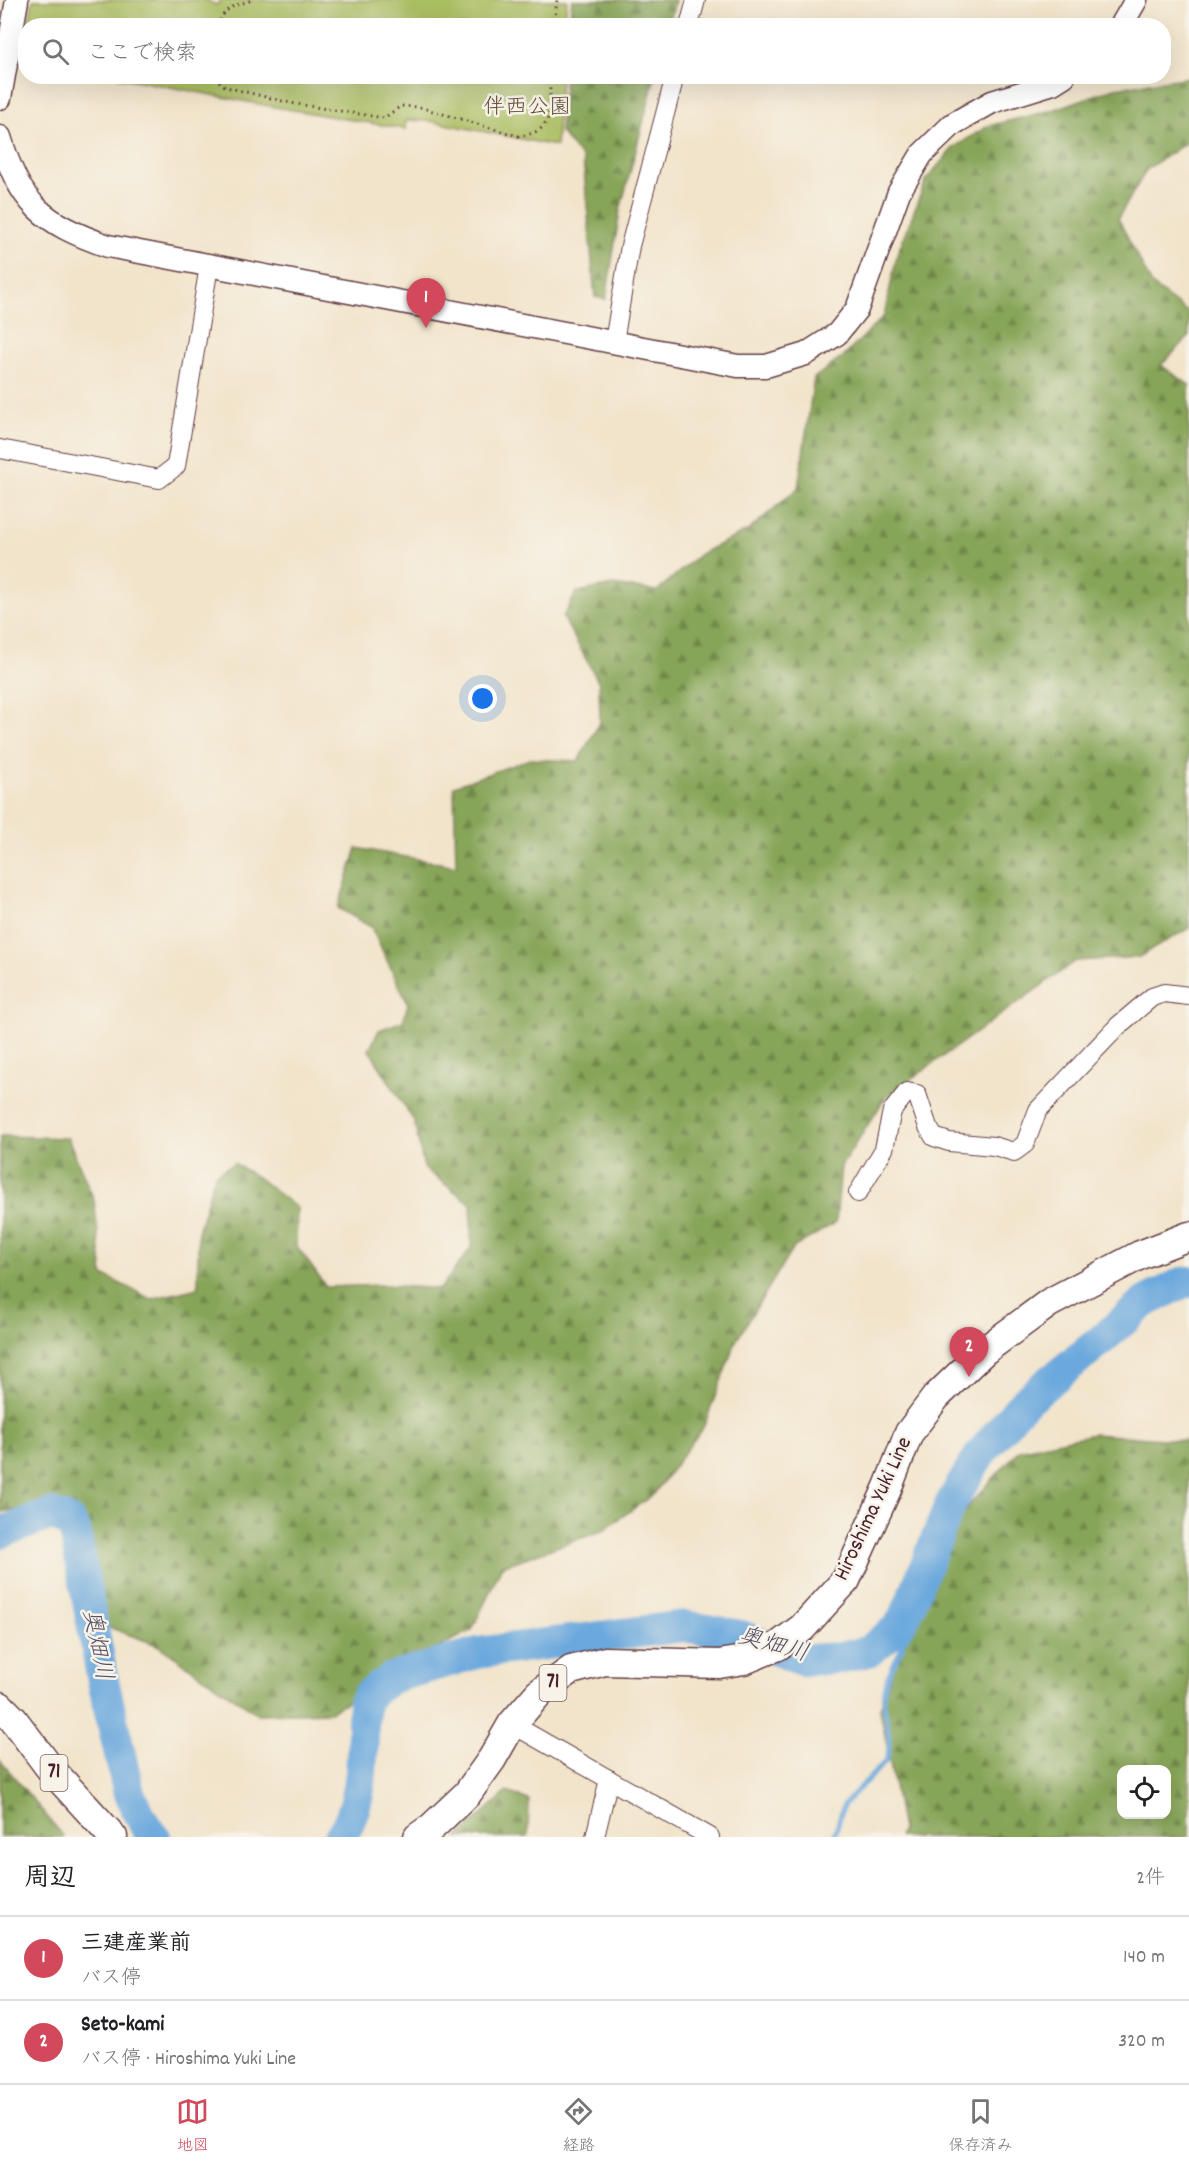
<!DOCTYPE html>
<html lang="ja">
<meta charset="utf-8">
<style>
:root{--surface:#fff;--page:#f6f6f6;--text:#202124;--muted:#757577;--line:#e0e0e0;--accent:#d1495b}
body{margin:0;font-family:Dekko,"Klee One",sans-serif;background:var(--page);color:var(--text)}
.controls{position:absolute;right:18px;bottom:18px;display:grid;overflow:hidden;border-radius:12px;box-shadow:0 6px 24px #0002}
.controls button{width:54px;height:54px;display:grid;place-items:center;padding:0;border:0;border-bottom:2px solid var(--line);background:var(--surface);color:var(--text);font:30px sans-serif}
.you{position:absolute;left:483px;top:699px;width:21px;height:21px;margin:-15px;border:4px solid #fff;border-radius:50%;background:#1a73e8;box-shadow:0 0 0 9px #1a73e833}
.badge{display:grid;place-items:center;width:39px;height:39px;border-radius:50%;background:var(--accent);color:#fff;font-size:20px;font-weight:700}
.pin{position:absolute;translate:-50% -50px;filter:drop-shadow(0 2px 3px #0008)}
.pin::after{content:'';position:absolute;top:32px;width:21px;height:18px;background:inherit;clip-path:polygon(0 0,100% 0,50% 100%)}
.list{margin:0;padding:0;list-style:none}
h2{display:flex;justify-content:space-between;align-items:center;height:78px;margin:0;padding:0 24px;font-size:26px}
h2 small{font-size:20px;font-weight:400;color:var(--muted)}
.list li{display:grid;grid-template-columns:39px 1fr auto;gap:18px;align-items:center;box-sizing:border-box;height:84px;padding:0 24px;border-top:2px solid var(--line)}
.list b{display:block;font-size:22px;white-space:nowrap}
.list p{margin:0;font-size:20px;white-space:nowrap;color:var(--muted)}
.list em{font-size:20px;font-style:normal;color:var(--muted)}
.icon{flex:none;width:33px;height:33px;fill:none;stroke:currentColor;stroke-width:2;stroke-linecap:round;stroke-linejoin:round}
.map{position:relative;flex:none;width:1189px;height:1837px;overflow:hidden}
.search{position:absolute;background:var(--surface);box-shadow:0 6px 24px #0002;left:18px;right:18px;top:18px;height:66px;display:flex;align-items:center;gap:15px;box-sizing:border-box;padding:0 21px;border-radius:24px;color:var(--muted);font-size:22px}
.sheet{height:246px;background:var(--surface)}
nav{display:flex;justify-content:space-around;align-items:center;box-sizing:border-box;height:84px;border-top:2px solid var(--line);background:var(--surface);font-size:16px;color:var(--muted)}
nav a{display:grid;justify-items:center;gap:3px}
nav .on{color:var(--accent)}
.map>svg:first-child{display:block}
.forest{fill:url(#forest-firs);stroke:#686242;stroke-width:1.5;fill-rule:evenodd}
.park{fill:#aabe62;stroke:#7a6e46;stroke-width:1.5}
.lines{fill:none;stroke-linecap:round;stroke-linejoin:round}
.stream{stroke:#6ba8dd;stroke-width:5}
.river{stroke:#6ba8dd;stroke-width:32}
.minor-casing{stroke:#633d43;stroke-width:20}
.tertiary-casing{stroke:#633d43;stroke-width:25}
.primary-casing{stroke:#633d43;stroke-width:31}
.path{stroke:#633d43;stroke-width:3;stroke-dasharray:1.5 4.5;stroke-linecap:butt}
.minor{stroke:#fff;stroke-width:18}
.tertiary{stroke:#fff;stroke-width:22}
.primary{stroke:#fff;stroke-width:28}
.labels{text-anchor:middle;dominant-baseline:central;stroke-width:5;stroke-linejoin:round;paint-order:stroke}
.shield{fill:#f7f3e8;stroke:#7e5f64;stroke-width:1.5}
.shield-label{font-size:21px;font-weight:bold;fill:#4a1f2b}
.park-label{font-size:22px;fill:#674f3c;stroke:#f7f3e8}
.street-label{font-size:22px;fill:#4a1f2b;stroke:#f7f3e8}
.water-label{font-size:24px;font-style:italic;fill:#564f69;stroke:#f7f3e8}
</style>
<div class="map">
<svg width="1189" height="1837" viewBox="0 0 1189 1837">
<defs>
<pattern id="forest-firs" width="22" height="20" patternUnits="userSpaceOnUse" patternTransform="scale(1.5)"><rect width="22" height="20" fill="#87a558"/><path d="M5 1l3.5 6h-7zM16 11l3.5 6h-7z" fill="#708649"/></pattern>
</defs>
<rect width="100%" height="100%" fill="#f7f3e8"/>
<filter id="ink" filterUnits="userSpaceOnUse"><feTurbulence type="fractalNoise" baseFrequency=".0167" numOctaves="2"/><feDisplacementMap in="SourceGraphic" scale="12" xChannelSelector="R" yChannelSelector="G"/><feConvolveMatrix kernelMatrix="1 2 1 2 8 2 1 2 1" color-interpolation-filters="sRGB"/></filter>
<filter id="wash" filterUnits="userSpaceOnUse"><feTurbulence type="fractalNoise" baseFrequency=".008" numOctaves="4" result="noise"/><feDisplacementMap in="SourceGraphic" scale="24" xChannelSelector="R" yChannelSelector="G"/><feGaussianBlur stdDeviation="1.35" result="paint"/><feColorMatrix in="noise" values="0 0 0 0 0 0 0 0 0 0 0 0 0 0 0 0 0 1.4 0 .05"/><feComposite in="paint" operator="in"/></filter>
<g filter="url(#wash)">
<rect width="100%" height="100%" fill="#f2e4cb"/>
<g class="forest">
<path d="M572,0H675L669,25H569Z"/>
<path d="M565,77H655L620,210L606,299L595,297L583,159L560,132Z"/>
<path d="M1189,77V141L1147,169L1118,218L1152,285L1189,313V337L1161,365L1189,385V928L1139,957L1076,961L886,1097L841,1166L836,1222L793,1248L736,1341L704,1426L654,1494L602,1531L502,1566L472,1630L412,1662L330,1712L258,1714L157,1645L97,1623L87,1546L52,1506L0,1512V1136L68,1138L94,1200L103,1275L151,1299L198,1288V1232L215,1174L234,1163L257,1177L297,1208L296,1245L326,1287L384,1285L440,1289L471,1248V1204L424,1168L414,1121L369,1050L379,1030L403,1021L408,1004L371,927L338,908L357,848L456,866L454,786L530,759L578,761L600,722L599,683L563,617L577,592L612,585L657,591L700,554L749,530L798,488L814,378L844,356L884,316L897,255L926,180L953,148L988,126L1053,110L1115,88Z"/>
<path d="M1093,1434L1189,1441V1837H899L902,1830L880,1708L924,1578L963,1512L1019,1450ZM1122,1770H1166V1814H1122Z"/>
<path d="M0,1760L64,1837H0Z"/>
<path d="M507,1792L529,1800L528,1837H457Z"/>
</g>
<g class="park">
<path d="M33,0H206L216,5L222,0H567L564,26L28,25Z"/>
<path d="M118,77H561L556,146L430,121L406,120V129L275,107Z"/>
</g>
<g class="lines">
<path class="stream" d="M834,1837L844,1804L886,1761C895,1739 881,1711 884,1690C886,1677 897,1658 903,1646L896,1629"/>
<g class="river">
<path d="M0,1533L51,1514L69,1521L75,1531L102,1676L129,1794L147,1829L155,1837"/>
<path d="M340,1837C367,1800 361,1747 364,1703L368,1695L391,1678L477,1653L684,1626L741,1636L802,1660L840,1658L869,1651L896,1629L905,1617L951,1503L981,1453L1024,1402L1100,1341L1145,1302L1182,1283L1189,1282"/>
</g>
</g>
</g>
<g filter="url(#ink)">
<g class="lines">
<g class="minor-casing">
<g id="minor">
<path d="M689,26L696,0"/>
<path d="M614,342L630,246L675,76"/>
<path d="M0,449L159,479L176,466L209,266"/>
<path d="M858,1193L884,1149L892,1111L907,1092L917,1094L928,1127L934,1137L949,1142L994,1146L1014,1152L1025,1144L1038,1110L1119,1025L1152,997L1164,993L1189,996"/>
<path d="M512,1724L710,1837"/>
<path d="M595,1837L609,1779"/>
</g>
</g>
<g class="tertiary-casing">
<g id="tertiary">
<path d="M1121,26L1136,0"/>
<path d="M0,98L17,0"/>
<path d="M0,137C20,204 42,223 108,246L738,366H766L806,354L837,334L857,309L899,192L922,154L953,124L992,102L1053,83L1064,76"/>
</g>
</g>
<g class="primary-casing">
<g id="primary">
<path d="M0,1706L13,1719L49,1767L113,1837"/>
<path d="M418,1837L432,1827L467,1794L492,1759L512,1724L539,1693L571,1670L605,1661L719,1664L744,1660L778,1646L802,1628L846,1580L888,1487L909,1433L936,1397L984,1351L1049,1303L1140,1255L1189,1236"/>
</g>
</g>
<g class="path">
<path d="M218,26C224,7 235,5 253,0"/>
<path d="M554,26L557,0"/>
<path d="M216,76L221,84L230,88L290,103L384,118L401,106L419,107L518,136C557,133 549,107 550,76"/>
</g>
<use href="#minor" class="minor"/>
<use href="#tertiary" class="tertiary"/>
<use href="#primary" class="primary"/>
</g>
</g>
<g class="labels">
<g class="shield">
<rect x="539.5" y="1665" width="27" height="36" rx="4.5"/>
<rect x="40.5" y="1755" width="27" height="36" rx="4.5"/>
</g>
<g class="shield-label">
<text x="553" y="1683">71</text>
<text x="54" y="1773">71</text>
</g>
<g class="park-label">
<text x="527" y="108">伴西公園</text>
</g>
<g class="street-label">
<text transform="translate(874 1509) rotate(-65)">Hiroshima Yuki Line</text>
</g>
<g class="water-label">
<text transform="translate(96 1645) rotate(79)">奥畑川</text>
<text transform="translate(773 1646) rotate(16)">奥畑川</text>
</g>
</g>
</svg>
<div class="controls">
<button><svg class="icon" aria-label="locate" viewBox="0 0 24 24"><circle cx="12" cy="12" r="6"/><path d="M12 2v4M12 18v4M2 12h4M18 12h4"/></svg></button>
</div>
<div class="you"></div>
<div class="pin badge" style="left:426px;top:328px">1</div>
<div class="pin badge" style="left:969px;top:1377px">2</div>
<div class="search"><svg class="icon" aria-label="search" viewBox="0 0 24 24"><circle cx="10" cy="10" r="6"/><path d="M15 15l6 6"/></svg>ここで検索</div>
</div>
<section class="sheet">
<h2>周辺<small>2件</small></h2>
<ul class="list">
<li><span class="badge">1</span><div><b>三建産業前</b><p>バス停</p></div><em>140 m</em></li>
<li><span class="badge">2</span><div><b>Seto-kami</b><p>バス停 · Hiroshima Yuki Line</p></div><em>320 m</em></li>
</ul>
</section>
<nav>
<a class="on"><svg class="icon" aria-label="map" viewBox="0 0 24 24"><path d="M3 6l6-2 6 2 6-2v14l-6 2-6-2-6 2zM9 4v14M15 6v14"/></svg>地図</a>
<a><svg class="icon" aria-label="directions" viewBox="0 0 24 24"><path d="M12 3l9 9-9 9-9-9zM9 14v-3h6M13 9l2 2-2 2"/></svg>経路</a>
<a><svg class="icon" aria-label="saved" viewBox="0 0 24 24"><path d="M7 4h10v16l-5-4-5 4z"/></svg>保存済み</a>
</nav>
